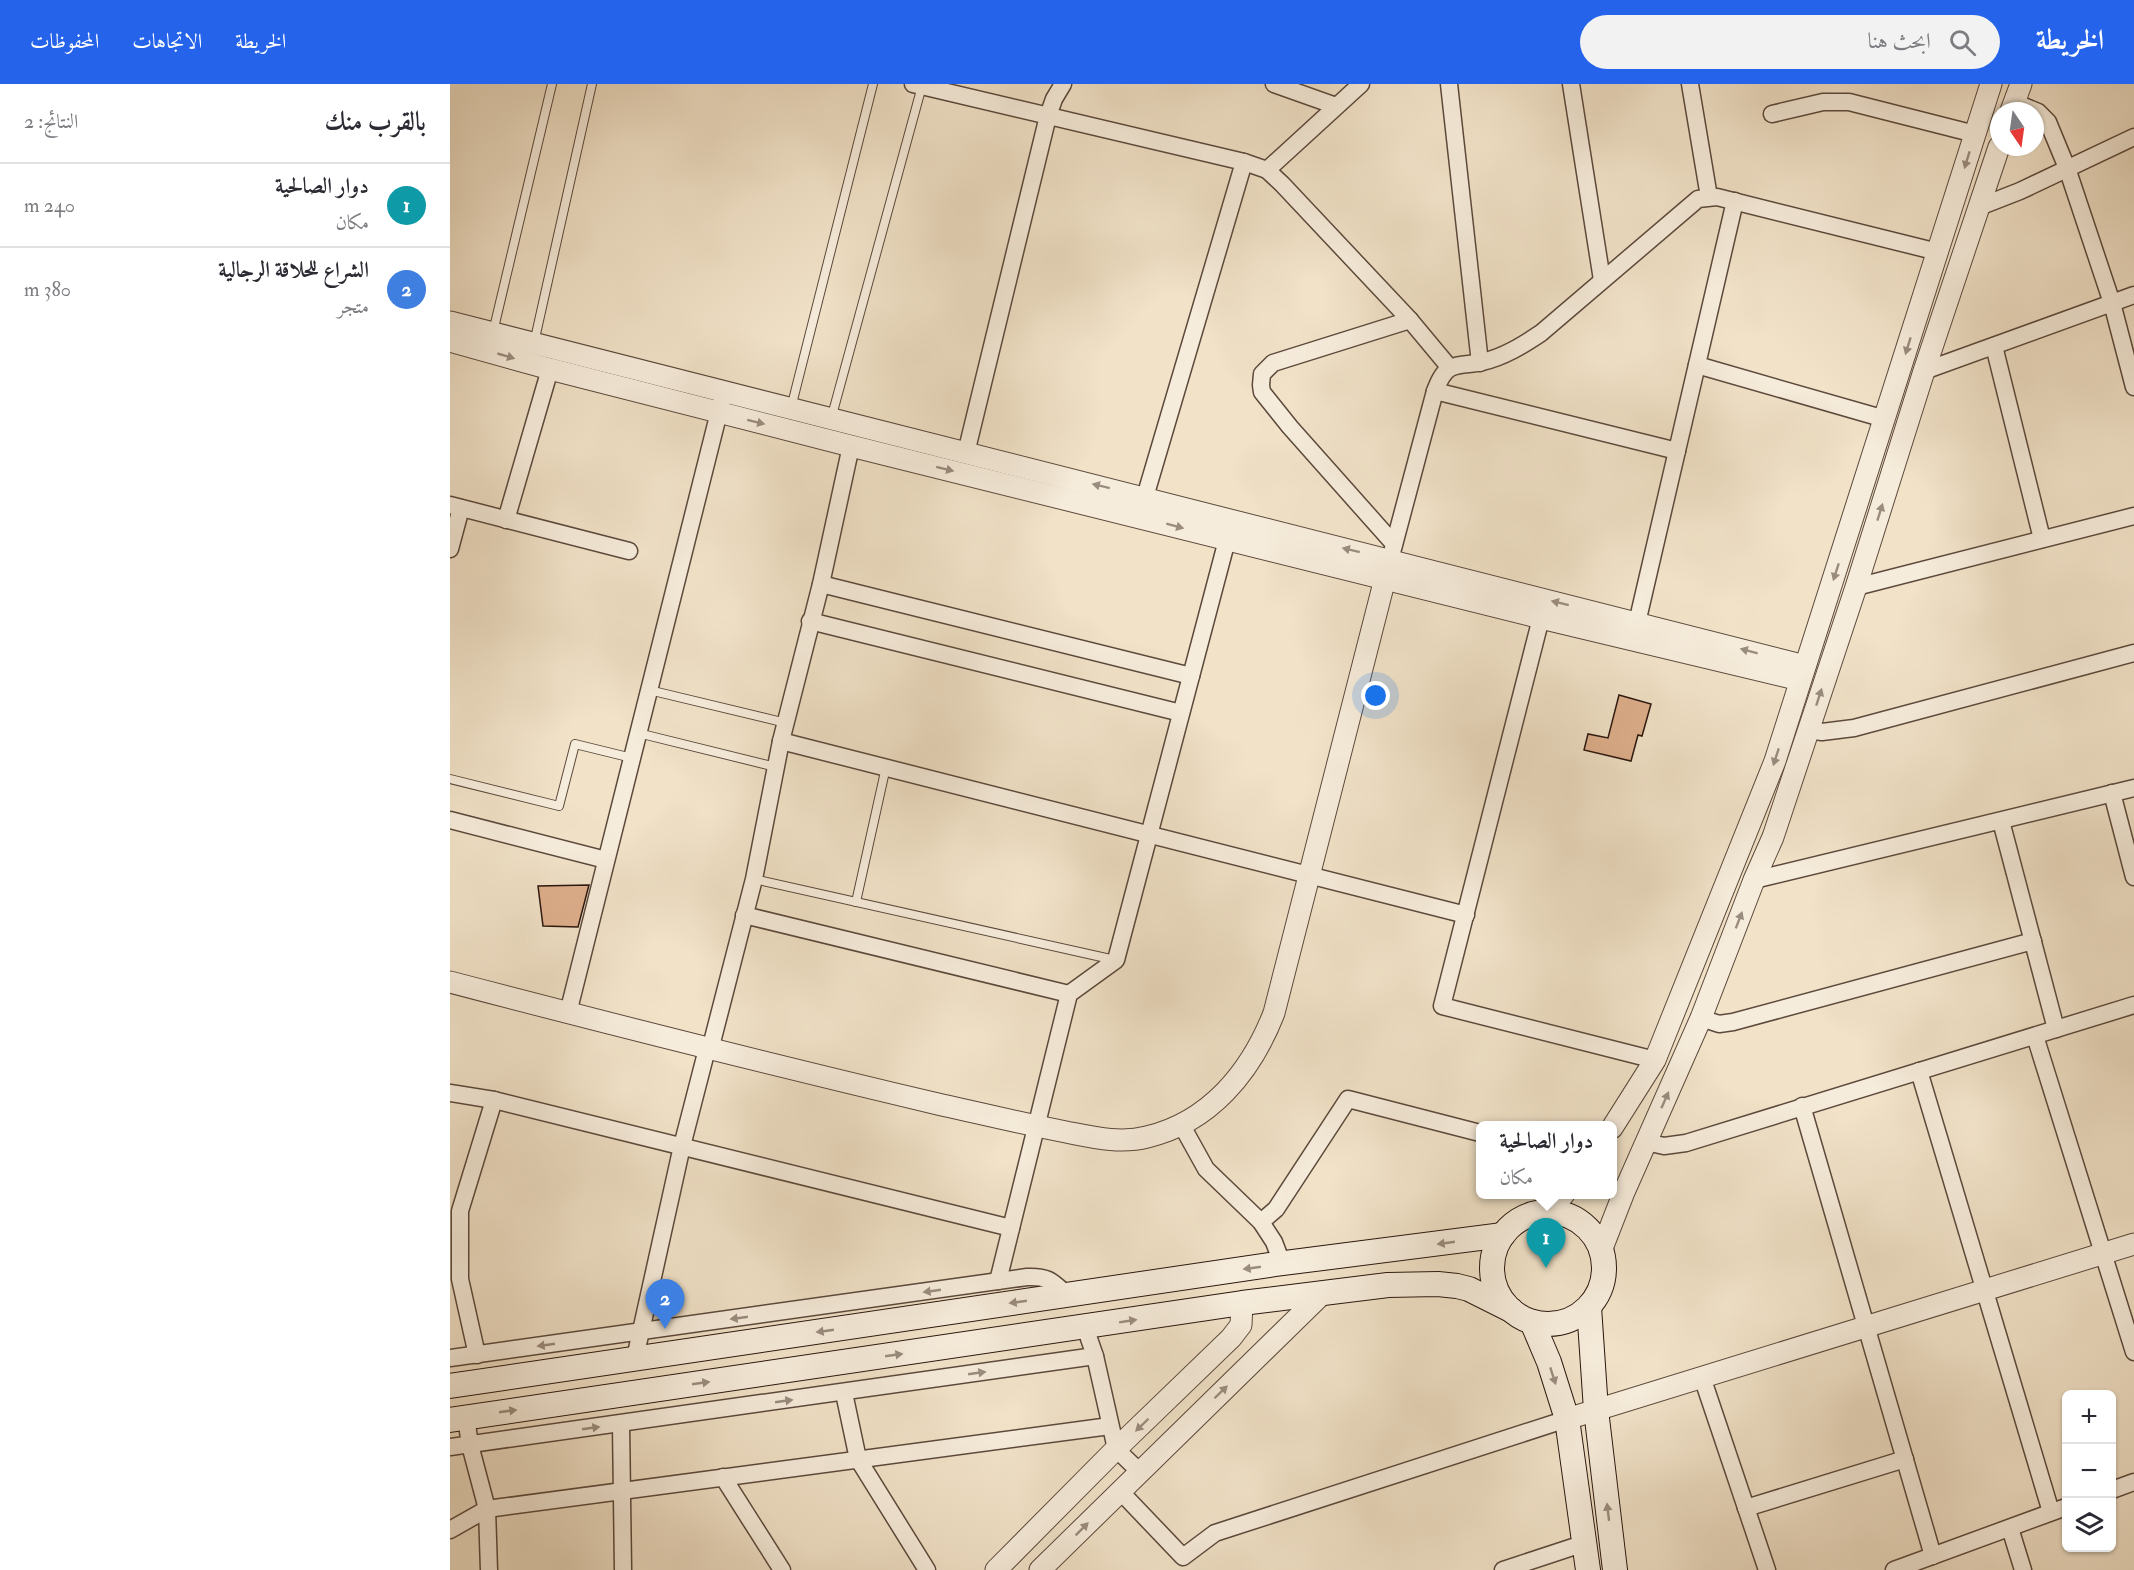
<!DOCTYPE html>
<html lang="ar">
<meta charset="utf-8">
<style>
:root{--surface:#fff;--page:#f2f2f3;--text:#2b2b33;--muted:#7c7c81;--line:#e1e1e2;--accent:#2563eb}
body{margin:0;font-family:"IM FELL Double Pica",Amiri,serif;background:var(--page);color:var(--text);direction:rtl}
.controls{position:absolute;right:18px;bottom:18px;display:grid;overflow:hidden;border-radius:9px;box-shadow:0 2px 4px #0004}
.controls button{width:54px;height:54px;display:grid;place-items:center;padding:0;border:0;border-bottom:2px solid var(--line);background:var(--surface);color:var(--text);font:30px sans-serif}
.compass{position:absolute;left:1540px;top:18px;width:54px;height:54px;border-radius:50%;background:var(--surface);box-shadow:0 2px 4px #0004;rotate:167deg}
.you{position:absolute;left:926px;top:612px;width:21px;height:21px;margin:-15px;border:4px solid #fff;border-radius:50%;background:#1a73e8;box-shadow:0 0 0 9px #1a73e833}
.badge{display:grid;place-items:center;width:39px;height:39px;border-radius:50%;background:var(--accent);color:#fff;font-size:20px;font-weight:700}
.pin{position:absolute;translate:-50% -50px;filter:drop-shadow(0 2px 3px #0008)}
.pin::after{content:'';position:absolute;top:32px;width:21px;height:18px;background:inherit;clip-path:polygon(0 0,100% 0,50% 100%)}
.popup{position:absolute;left:1026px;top:1037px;width:141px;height:78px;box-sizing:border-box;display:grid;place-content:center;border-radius:9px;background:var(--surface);filter:drop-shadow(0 2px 4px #0005);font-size:20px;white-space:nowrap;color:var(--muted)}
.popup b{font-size:22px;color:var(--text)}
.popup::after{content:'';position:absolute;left:50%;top:100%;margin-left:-12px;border:12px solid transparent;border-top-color:var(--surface)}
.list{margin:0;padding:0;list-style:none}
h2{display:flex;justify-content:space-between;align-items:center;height:78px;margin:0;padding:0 24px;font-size:26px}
h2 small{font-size:20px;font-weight:400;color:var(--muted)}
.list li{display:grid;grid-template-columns:39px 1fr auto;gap:18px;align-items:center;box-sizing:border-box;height:84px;padding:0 24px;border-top:2px solid var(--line)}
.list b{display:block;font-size:22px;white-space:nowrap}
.list p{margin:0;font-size:20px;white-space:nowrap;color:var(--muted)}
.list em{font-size:20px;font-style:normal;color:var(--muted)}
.icon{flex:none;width:33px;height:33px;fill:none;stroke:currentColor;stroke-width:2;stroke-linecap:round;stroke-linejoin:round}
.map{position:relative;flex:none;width:1684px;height:1486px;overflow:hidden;direction:ltr}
header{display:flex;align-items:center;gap:36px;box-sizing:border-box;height:84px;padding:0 30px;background:var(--accent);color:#fff}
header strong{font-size:28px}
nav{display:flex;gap:33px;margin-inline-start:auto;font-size:21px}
.search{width:420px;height:54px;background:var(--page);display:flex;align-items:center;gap:15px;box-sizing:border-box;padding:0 21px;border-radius:33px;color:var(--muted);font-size:22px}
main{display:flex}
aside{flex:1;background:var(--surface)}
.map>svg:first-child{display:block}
.building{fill:#deaf8c;stroke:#2a160e;stroke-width:1.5}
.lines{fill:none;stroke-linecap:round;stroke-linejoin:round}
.service-casing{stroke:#5c493c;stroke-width:10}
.minor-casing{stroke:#5c493c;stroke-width:19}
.tertiary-casing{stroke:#5c493c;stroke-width:23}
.secondary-casing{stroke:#2a160e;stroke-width:26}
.service{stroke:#f6ecdb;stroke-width:8}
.minor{stroke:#f6ecdb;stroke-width:16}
.tertiary{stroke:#f6ecdb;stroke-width:21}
.secondary{stroke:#f6ecdb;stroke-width:24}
.oneway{fill:#9a8c7f}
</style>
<header>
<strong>الخريطة</strong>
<div class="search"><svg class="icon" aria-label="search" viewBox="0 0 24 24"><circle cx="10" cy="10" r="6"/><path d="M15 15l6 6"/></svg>ابحث هنا</div>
<nav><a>الخريطة</a><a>الاتجاهات</a><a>المحفوظات</a></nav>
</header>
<main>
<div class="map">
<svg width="1684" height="1486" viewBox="0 0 1684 1486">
<rect width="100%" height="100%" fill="#f1e2c8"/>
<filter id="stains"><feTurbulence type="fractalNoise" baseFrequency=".00333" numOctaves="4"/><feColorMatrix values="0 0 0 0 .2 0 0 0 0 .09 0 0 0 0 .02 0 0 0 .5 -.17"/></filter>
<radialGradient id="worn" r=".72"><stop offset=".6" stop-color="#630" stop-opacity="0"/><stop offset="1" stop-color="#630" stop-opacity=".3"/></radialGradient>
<g class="building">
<path d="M1169,611L1201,620L1192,652L1188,651L1181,677L1134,666L1138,650L1158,654Z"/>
<path d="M139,801L128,843L93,842L88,802Z"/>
</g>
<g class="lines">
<g class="service-casing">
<g id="service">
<path d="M43,248L102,0"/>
<path d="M84,259L142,0"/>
<path d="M341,324L423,0"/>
<path d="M381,335L472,2"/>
<path d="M199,606L336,639"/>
<path d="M188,649L326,683"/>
<path d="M0,695L109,722L125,660L182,674"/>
<path d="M304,795L665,876"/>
<path d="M406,818L436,683"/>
</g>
</g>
<g class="minor-casing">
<g id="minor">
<path d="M463,0L794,78L817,86L832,100L960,236L1000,284"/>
<path d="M824,0L886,22"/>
<path d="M999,0L1030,279"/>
<path d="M1121,0L1152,196"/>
<path d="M1240,0L1259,113"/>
<path d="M1564,18L1588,28L1598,38L1617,84L1662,219L1684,303"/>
<path d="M1322,30L1373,18H1399L1525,50"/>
<path d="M817,86L911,0"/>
<path d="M1529,123L1570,107L1684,53"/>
<path d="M1544,262L1592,455"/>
<path d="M1247,281L1435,335"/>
<path d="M1474,287L1684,211"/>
<path d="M985,307L1227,367"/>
<path d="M516,369L598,32L604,15L613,0"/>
<path d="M695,413L794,78"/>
<path d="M0,421L179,467"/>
<path d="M56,436L100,285"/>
<path d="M944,460L840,343L812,308L811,301L812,290L823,279L960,236"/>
<path d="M0,465L11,424"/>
<path d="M940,476L985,307C988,299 992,289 1000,284C1010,279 1022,281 1032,278C1054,273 1073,261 1091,249L1248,115L1267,113L1488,168"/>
<path d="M371,500L741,592"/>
<path d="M1406,503L1684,432"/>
<path d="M1091,534L992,922L1205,976"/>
<path d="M360,537L731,629"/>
<path d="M1187,539L1285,117"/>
<path d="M1358,646L1372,648L1404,644L1684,569"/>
<path d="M331,657L1016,831"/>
<path d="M1662,709L1684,793"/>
<path d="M0,736L156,776"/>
<path d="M1551,737L1606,945"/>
<path d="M1304,796L1684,704"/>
<path d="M294,831L619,910"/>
<path d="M118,929L272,316"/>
<path d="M1251,934L1269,940L1283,938L1583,857"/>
<path d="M1585,952L1684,1268"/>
<path d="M260,966L304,795L331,657L371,500L401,362"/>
<path d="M1469,987L1601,1428"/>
<path d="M0,1009L44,1016L561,1144"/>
<path d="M1352,1022L1483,1472"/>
<path d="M731,1040L756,1085L811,1138L824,1158L832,1179"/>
<path d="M1196,1058L1214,1062L1236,1059L1684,921"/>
<path d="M811,1138L826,1125L898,1015L1030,1049"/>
<path d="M548,1197L619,910L666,876L777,456"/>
<path d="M635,1243L645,1272L666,1365L690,1388"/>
<path d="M27,1271L10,1195V1127L44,1016"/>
<path d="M0,1274L577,1193C598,1192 602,1197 617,1211"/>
<path d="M185,1274L232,1062L257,965"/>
<path d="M1252,1293L1317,1486"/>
<path d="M394,1309L408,1375L477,1486"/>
<path d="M16,1333L20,1361L37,1425L39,1486"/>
<path d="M171,1340L173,1486"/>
<path d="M0,1363L645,1272"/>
<path d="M273,1393L332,1486"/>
<path d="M1662,1406L1684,1398"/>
<path d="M670,1407L733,1473L765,1449L1117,1335"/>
<path d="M1296,1424L1455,1375"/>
<path d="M1560,1444L1573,1486"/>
<path d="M0,1446L37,1425L660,1342"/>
<path d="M1053,1486L1135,1459"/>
<path d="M1444,1486L1616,1423"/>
</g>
</g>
<g class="tertiary-casing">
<g id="tertiary">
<path d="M1561,27L1571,0"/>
<path d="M0,238L1355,582"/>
<path d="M0,257L100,285L401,362L1091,534L1350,596"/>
<path d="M0,898C164,941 327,982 492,1021C533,1030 574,1040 616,1048C642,1053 670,1060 697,1053C760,1038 801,988 824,929L938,483"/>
<path d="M1162,1044L1205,976L1325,677L1541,0"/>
<path d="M1098,1128L1114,1110"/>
<path d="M1151,1167L1174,1108L1251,934L1304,796L1323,753L1406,503L1474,287L1549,63"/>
<path d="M1117,1335L1684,1160"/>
<path d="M546,1486L666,1365L781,1254L791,1241L792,1219"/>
<path d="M590,1486L873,1209"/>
</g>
</g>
<g class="secondary-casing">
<g id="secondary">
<circle cx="1098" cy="1184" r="56"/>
<path d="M1139,1223L1146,1326L1165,1486"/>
<path d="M1082,1238L1099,1278L1117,1335L1138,1486"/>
<path d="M0,1302L826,1180L1053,1151"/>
<path d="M0,1336L792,1219L938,1201L988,1200L1007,1202L1019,1205L1061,1226"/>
</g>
</g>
<use href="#service" class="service"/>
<use href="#minor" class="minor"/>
<use href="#tertiary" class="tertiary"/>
<use href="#secondary" class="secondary"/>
</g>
<defs><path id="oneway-solid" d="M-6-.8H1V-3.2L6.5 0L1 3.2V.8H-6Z" transform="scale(1.5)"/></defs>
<g class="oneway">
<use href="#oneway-solid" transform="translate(1517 76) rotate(107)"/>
<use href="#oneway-solid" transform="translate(1458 262) rotate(107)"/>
<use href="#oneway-solid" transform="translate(56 272) rotate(16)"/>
<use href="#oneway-solid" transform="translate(306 338) rotate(14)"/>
<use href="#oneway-solid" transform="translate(495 385) rotate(14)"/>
<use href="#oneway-solid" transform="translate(651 402) rotate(-166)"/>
<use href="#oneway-solid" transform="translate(1430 428) rotate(-73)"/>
<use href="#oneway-solid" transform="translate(725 442) rotate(15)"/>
<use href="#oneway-solid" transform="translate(901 466) rotate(-166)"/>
<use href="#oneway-solid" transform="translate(1386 488) rotate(108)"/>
<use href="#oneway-solid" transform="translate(1110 519) rotate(-166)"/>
<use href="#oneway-solid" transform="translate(1299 567) rotate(-165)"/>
<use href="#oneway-solid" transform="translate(1369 613) rotate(-72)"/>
<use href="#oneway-solid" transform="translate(1326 673) rotate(108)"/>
<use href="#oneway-solid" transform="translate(1289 836) rotate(-69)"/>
<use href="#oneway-solid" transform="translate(1215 1016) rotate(-66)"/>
<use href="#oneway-solid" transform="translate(996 1159) rotate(172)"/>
<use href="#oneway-solid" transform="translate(802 1184) rotate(172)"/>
<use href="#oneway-solid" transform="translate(482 1207) rotate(172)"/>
<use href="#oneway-solid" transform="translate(568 1218) rotate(172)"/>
<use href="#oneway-solid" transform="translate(289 1234) rotate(172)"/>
<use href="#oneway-solid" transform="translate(678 1237) rotate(-9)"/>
<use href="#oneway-solid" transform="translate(375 1247) rotate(172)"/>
<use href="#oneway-solid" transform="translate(96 1261) rotate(172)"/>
<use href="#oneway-solid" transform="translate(444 1271) rotate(-8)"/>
<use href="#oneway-solid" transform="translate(527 1289) rotate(-8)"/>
<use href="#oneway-solid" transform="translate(1103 1292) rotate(72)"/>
<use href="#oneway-solid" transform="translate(251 1299) rotate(-8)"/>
<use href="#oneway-solid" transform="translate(771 1308) rotate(-44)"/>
<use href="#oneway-solid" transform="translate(334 1317) rotate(-8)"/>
<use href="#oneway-solid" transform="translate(58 1327) rotate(-8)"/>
<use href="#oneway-solid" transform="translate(692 1341) rotate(136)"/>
<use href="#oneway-solid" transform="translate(141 1344) rotate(-8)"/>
<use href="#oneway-solid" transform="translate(1158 1428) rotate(-97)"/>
<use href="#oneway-solid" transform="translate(632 1445) rotate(-45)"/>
</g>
<rect width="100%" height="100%" filter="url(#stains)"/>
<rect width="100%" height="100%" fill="url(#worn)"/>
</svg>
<div class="controls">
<button>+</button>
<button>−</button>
<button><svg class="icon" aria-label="layers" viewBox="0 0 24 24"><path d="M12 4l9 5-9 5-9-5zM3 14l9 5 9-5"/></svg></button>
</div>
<svg class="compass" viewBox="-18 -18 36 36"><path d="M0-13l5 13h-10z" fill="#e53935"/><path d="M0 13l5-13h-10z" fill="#7c7c81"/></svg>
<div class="you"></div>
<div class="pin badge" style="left:1096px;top:1184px;background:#0f9aa8">1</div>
<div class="popup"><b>دوار الصالحية</b>مكان</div>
<div class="pin badge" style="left:215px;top:1245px;background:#3f7fe0">2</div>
</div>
<aside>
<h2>بالقرب منك<small>النتائج: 2</small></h2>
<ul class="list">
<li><span class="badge" style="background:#0f9aa8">1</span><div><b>دوار الصالحية</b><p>مكان</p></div><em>240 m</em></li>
<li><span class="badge" style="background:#3f7fe0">2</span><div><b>الشراع للحلاقة الرجالية</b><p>متجر</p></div><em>380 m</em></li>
</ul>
</aside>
</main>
